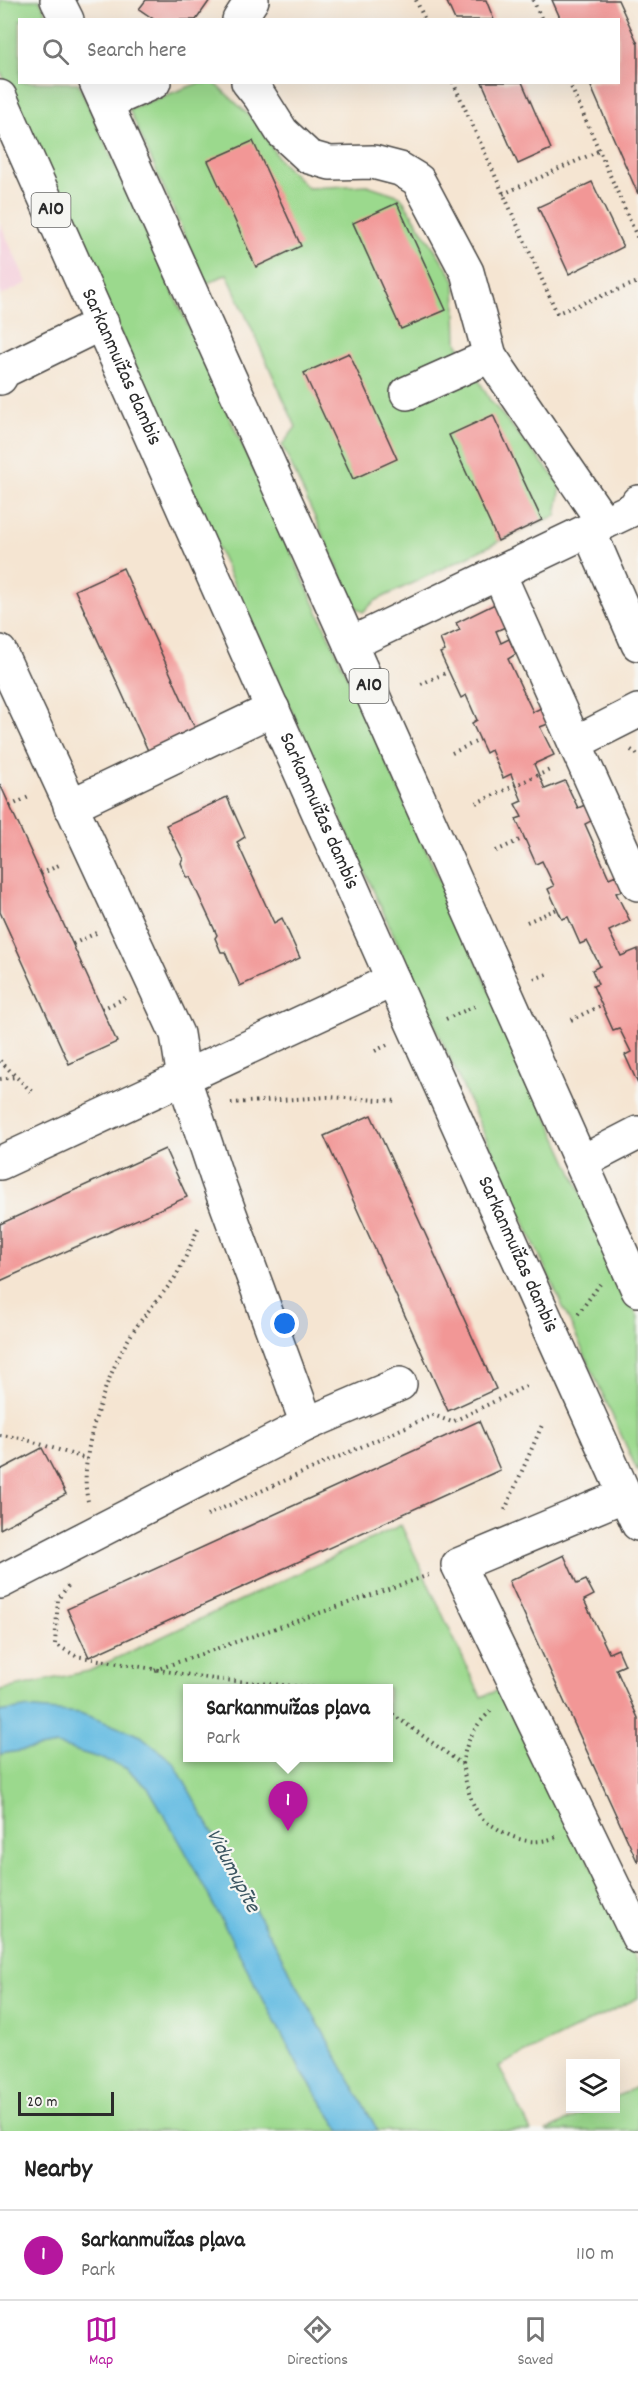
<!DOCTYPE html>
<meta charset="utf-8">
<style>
:root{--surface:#fff;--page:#f6f6f6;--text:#222;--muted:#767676;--line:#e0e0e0;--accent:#b5179e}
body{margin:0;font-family:Dekko,sans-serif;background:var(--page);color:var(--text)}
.controls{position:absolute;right:18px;bottom:18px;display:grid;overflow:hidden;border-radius:0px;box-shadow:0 6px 24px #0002}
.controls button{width:54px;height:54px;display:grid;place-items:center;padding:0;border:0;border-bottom:2px solid var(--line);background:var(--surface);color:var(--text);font:30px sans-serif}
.scale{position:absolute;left:18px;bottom:15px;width:96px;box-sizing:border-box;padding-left:6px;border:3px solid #2b2b2b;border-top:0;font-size:16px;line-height:21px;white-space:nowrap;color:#2b2b2b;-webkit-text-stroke:4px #f6f6f2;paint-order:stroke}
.you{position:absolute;left:285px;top:1324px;width:21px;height:21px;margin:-15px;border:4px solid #fff;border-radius:50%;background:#1a73e8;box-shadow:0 0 0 9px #1a73e833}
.badge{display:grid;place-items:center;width:39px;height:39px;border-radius:50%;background:var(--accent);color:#fff;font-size:20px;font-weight:700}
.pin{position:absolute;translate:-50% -50px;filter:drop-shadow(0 2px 3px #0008)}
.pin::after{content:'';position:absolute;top:32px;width:21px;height:18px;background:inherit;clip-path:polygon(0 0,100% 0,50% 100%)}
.popup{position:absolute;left:183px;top:1684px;width:210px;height:78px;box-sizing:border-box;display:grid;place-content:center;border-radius:0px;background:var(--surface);filter:drop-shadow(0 2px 4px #0005);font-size:20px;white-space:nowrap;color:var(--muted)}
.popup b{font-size:22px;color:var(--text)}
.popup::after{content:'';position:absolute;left:50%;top:100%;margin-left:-12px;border:12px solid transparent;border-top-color:var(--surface)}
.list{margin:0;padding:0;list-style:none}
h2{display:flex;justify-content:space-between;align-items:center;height:78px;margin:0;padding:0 24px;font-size:26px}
h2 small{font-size:20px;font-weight:400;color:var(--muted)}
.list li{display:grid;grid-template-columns:39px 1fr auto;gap:18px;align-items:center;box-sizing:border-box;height:90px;padding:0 24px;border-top:2px solid var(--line)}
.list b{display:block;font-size:22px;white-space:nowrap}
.list p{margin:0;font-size:20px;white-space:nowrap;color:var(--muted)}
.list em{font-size:20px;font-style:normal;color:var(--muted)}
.icon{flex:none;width:33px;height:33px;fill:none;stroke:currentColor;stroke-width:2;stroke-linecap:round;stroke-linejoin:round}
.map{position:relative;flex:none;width:638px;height:2131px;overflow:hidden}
.search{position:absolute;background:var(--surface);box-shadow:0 6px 24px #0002;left:18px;right:18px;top:18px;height:66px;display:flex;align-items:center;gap:15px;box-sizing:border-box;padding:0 21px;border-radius:0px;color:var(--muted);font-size:22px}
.sheet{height:168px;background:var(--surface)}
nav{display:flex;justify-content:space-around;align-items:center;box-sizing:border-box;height:84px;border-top:2px solid var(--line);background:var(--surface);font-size:16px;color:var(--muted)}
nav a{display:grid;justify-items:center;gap:3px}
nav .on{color:var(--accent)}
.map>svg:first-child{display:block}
.built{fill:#f5cfdc}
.green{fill:#9bd98d;stroke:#63825c;stroke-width:1.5;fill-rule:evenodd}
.water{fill:#65bce2;stroke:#487486;stroke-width:1.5}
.building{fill:#f29796}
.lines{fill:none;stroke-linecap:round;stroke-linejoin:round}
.street-casing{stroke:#494744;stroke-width:36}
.primary-casing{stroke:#494744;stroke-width:36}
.path{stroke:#494744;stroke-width:4;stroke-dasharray:1.5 4.5;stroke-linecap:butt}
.street{stroke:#fff;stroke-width:33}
.primary{stroke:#fff;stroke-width:33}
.labels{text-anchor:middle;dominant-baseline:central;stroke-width:4.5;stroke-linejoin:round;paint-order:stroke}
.shield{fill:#f6f6f2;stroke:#686867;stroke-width:1.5}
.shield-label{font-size:20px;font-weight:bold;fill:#2b2b2b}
.street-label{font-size:21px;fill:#2b2b2b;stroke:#f6f6f2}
.water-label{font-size:22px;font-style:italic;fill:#3c5662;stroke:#f6f6f2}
</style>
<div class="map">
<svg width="638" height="2131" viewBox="0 0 638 2131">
<rect width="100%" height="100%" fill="#f6f6f2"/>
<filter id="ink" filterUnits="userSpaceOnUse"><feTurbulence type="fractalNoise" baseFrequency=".0167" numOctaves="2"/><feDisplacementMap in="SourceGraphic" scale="12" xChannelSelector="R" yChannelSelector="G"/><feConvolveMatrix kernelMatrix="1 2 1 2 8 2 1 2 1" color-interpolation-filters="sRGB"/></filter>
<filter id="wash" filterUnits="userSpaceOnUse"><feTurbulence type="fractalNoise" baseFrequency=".008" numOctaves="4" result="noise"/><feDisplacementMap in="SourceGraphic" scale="24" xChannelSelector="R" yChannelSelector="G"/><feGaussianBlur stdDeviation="1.35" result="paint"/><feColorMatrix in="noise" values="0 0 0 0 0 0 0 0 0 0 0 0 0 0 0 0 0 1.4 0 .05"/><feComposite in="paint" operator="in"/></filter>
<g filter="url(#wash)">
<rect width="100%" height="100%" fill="#f5e5d2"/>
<path class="built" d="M0,223L27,283L0,296Z"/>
<g class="green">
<path d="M0,0H40L49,19L20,20V82L78,83L638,1317V1472L0,70Z"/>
<path d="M199,83H215L258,124L280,161L308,188L367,185L400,196L455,280L457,342L490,400L561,485L556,516L542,521L375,601L363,612L355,606L282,445L296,427L227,274L206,284L129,109Z"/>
<path d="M401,1525L481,1697L507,1687L638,1965V1998L499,2066L531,2131H0V1690L89,1671ZM188,1688H388V1758H188Z"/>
<path d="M638,2086V2131H546L592,2109L616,2108V2097Z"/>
</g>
<path class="water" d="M24,1708L80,1713L141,1736L174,1763L378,2131H341L301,2071L184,1849L149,1789L127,1769L112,1762L57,1745L0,1754V1712Z"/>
<g id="blocks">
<g class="building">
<path d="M146,0H210L196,20H155L139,9Z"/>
<path d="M446,0H486L494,20H455Z"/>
<path d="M552,0H618L638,44V194L589,82H618V20H561Z"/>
<path d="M482,82H522L551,149L518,164Z"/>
<path d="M253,141L301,246L256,267L208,161Z"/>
<path d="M592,182L623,247L569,274L538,207Z"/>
<path d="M397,203L446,310L401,329L353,223Z"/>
<path d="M349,353L397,459L353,479L304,373Z"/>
<path d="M493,415L542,520L498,541L449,435Z"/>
<path d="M123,568L197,733L150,755L75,590Z"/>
<path d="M499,602L510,625L496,631L501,643L509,639L516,654L508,659L533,712L541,708L548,724L540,727L554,755L534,764L545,789L565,781L578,808L585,805L593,820L585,824L609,878L618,874L625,890L616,893L630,921L609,931L621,956L638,949V1084L625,1055L631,1052L619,1028L613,1030L593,986L598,984L592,970L600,966L587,941L580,944L568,917L562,919L548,889L554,886L542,861L536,864L516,819L522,817L515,804L522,801L511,774L503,778L491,750L486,753L472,723L477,720L466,695L461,698L440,653L445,651L440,639L460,630L456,623Z"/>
<path d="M0,784L117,1042L69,1064L0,912Z"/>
<path d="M227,797L245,837L237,842L274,923L282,918L300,958L240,986L225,952H221L215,938L217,935L190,877H187L181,863L183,859L166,825Z"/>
<path d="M371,1115L496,1389L448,1411L324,1136Z"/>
<path d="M165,1149L187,1197L0,1281V1224Z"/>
<path d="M479,1421L500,1470L89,1657L67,1609Z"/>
<path d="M42,1448L66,1494L0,1529V1470Z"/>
<path d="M564,1555L577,1584L586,1580L594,1595L584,1600L609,1653L618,1649L625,1665L616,1669L638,1718V1863L509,1581Z"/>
</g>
</g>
</g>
<g filter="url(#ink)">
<use href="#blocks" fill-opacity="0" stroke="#494744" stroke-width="1.5"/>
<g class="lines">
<g class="street-casing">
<g id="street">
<path d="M239,20L252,0"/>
<path d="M248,82L260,97L282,132L309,157L330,163L373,162L400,169L418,180L467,272L490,356L604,523"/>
<path d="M106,103L154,82"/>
<path d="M0,378L4,371L102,323"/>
<path d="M407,393L490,356"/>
<path d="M589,531L638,644"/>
<path d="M499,574L638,884"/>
<path d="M350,644L635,508L638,502"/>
<path d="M0,652L177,1034L184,1079L218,1181L307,1424"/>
<path d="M575,743L638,711"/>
<path d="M70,806L273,709"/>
<path d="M582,1162L638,1133"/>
<path d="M0,1163L393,980"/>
<path d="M625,1495L458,1565L638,1937"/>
<path d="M0,1582L307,1424L400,1384"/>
</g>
</g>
<g class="primary-casing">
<g id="primary">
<path d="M57,0L67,20"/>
<path d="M96,82L350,644L638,1290"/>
<path id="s1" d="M0,97L393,980L638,1524"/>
</g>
</g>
<g class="path">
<path d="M416,0L425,20"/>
<path d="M533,0L542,20"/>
<path d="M453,82L557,313L638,282"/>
<path d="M569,82L638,239"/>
<path d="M503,194L599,151"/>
<path d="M421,684L448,672"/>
<path d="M631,750L638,755"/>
<path d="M452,753L480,740"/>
<path d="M476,803L552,769"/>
<path d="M10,806L31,796"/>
<path d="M496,851L524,838"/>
<path d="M41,874L61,864"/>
<path d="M527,922L557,909"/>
<path d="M73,944L96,933"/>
<path d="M534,979L550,973"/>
<path d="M102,1009L125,998"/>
<path d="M446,1019L477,1005"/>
<path d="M571,1020L602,1005"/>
<path d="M375,1051L387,1045"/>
<path d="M0,1061L33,1093"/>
<path d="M0,1079L16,1077"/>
<path d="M231,1103L327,1097L397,1101"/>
<path d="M578,1314L600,1284"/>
<path d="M0,1435L21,1438L87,1459"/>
<path d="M88,1501C77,1456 107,1373 131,1335C144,1314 162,1296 176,1276C185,1260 192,1242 199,1226"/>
<path d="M505,1510L543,1423"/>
<path d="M207,1515L433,1415L452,1422L526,1386"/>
<path d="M68,1586L58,1599L55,1644L76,1656L213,1679L317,1688"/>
<path d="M155,1670L429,1575"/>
<path d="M388,1711L462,1764C466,1782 469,1800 480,1816C484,1821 490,1824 495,1827C514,1840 534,1846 556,1837"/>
<path d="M462,1764C467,1739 474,1726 493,1709"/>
</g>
<use href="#street" class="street"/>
<use href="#primary" class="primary"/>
</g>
</g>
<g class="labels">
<g class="shield">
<rect x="31.5" y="193" width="39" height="34" rx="4.5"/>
<rect x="349.5" y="669" width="39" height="34" rx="4.5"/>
</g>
<g class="shield-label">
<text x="51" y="210">A10</text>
<text x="369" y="686">A10</text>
</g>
<g class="street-label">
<text stroke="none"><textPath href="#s1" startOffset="296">Sarkanmuižas dambis</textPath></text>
<text stroke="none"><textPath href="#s1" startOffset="782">Sarkanmuižas dambis</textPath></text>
<text stroke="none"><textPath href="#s1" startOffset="1268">Sarkanmuižas dambis</textPath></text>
</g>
<g class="water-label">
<text transform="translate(232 1871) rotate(62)">Vidumupīte</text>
</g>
</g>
</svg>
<div class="controls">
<button><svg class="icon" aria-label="layers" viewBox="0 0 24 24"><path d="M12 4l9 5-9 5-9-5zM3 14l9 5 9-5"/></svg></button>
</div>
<div class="scale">20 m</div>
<div class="you"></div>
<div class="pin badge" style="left:288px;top:1831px">1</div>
<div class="popup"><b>Sarkanmuižas pļava</b>Park</div>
<div class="search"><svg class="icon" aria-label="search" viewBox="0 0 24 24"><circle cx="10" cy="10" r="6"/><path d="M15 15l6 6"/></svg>Search here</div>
</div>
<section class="sheet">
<h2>Nearby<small></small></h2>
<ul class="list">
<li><span class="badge">1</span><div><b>Sarkanmuižas pļava</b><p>Park</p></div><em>110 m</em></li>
</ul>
</section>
<nav>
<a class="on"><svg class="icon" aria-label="map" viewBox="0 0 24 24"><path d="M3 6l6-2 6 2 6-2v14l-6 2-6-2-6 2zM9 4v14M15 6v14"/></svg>Map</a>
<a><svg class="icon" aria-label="directions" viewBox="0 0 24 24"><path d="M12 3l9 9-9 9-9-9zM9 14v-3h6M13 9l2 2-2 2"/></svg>Directions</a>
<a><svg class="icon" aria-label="saved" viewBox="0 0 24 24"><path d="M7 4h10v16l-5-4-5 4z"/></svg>Saved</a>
</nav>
